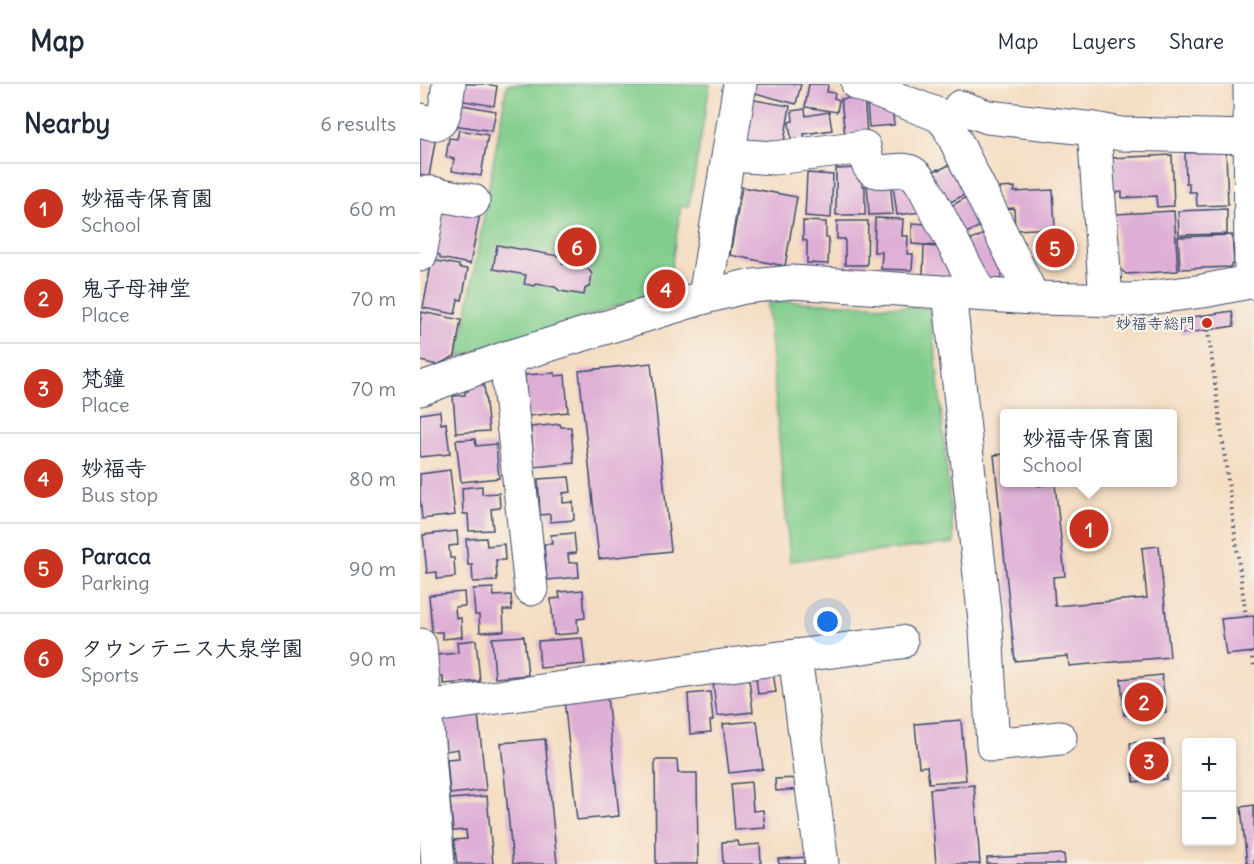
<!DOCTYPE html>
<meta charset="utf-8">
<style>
:root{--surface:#fff;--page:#f6f6f7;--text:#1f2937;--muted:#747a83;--line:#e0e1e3;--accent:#c8321e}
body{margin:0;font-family:Delius,"Klee One",sans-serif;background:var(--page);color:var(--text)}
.controls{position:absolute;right:18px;bottom:18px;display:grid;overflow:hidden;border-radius:6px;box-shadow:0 3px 9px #0003}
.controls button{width:54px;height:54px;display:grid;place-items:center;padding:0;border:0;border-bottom:2px solid var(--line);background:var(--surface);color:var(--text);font:30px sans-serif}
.you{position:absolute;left:408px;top:538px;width:21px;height:21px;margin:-15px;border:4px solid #fff;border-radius:50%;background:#1a73e8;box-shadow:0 0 0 9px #1a73e833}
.badge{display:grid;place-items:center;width:39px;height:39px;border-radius:50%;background:var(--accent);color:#fff;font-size:20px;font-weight:700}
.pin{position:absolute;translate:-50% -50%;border:3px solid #fff;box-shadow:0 2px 6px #0006}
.popup{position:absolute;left:580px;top:325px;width:177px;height:78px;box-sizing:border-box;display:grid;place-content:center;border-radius:6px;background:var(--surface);filter:drop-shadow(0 2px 4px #0005);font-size:20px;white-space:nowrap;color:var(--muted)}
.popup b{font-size:22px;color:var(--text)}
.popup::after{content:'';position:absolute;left:50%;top:100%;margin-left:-12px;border:12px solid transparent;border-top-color:var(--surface)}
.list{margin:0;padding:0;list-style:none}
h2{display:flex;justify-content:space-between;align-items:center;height:78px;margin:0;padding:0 24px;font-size:26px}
h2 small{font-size:20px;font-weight:400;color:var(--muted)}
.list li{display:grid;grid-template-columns:39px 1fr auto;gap:18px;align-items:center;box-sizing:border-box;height:90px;padding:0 24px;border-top:2px solid var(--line)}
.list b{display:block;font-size:22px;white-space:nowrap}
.list p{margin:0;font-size:20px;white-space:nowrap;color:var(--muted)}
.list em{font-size:20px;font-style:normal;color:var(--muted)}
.map{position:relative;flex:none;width:834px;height:780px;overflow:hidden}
header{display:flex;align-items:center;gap:36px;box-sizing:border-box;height:84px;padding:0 30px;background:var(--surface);border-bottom:2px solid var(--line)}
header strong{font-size:28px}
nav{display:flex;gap:33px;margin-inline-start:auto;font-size:21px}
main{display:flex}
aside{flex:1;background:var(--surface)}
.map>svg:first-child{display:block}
.green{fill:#81cd8c;stroke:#4e7e75;stroke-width:1.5}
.building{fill:#deaed5}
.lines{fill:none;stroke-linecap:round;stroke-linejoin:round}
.minor-casing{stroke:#3c496d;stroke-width:35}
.path{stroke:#3c496d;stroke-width:4;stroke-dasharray:1.5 4.5;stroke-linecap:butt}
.minor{stroke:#fff;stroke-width:33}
.poi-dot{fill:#c8321e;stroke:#f7f3e8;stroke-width:2}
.labels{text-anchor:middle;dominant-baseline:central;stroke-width:4.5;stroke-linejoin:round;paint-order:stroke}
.poi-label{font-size:16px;fill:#1b2f5e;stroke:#f7f3e8;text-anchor:end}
</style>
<header>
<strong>Map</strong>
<nav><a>Map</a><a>Layers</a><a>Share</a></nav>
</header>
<main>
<aside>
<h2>Nearby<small>6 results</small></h2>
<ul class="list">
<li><span class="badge">1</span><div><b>妙福寺保育園</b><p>School</p></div><em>60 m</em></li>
<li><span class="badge">2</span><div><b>鬼子母神堂</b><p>Place</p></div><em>70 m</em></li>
<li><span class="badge">3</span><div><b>梵鐘</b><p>Place</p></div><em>70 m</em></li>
<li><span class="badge">4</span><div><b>妙福寺</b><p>Bus stop</p></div><em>80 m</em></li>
<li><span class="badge">5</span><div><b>Paraca</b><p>Parking</p></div><em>90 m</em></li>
<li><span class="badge">6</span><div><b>タウンテニス大泉学園</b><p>Sports</p></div><em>90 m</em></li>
</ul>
</aside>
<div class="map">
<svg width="834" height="780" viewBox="0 0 834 780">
<rect width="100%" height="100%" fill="#f7f3e8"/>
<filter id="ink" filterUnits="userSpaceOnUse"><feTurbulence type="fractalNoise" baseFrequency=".0167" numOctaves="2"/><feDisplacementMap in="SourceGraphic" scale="12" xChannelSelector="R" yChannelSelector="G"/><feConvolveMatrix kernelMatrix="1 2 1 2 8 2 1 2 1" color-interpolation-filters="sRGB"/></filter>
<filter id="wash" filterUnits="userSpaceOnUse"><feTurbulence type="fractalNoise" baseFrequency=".008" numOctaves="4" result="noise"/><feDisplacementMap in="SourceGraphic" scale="24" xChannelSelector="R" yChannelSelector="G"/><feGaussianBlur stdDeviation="1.35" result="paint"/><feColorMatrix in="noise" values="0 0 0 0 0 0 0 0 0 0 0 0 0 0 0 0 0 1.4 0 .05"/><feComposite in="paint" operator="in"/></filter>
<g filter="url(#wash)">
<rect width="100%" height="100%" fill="#f4ddc2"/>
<g class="green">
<path d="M87,0H290L269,122H261L248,203L164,234L39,273Z"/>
<path d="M361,217L509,224L516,274L534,459L370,477L347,220Z"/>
</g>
<g id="blocks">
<g class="building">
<path d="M41,0H65L77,2L74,22L38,16Z"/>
<path d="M333,0H381L376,20L331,8Z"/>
<path d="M389,0H408L407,8L415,9L414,14L419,16L417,28L385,23Z"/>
<path d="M444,13L447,50L425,52L421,15Z"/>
<path d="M328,15L370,22L363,64L322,57Z"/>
<path d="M37,20L76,27L72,47L34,41Z"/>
<path d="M447,21L472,24L474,41L449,43Z"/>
<path d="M385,25L386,32L409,28L412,46L384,50L385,59L372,61L369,38L373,37L372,27Z"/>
<path d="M39,46L68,51L61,92L32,87L34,75L26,73L29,54L37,55Z"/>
<path d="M0,49L16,52L9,93L0,91Z"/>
<path d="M806,68L808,121L777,122L776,108H769V99H766L765,69Z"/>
<path d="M752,71L754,122L737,123L736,112L702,114V108L692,109L690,74Z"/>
<path d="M535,78L550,108L521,123L503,93L518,85L519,86Z"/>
<path d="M438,84L442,89V102H445V131H416V85Z"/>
<path d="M387,89L413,91L411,134L385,132Z"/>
<path d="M489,92L501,128L477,131L472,94Z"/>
<path d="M470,95L473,130L449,131L447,97Z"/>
<path d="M322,103L377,113L365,182L310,171Z"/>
<path d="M595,103L594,108L633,106L635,144L595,146L594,124L580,125V104Z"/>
<path d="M552,110L568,138L541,152L526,125Z"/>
<path d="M807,125V150L759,151L758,127Z"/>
<path d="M754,127L758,187L706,190L699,184L696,130Z"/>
<path d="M19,128L60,130L50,180L20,174V171L11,169Z"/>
<path d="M455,134L483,135L482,152H488L487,170H493L492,186L461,185L462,168H454Z"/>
<path d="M383,137L406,138V154H409L408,180L387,179V157L383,156Z"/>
<path d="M417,137H448L447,181H425V155H417Z"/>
<path d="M492,139L520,141L519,162L492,160Z"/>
<path d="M571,146L588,179L580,195L558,194L542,161Z"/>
<path d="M812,151L814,179L810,183L760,185L758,153Z"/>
<path d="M77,161L144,173L142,180L168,185L172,190L170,202L165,205L164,211L140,207L135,203L116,200L115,202L104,200L106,191L73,185Z"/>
<path d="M504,162L532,164L544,192L503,191Z"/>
<path d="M12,176L39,181V184L48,185L42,216L38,215L35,230L3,224Z"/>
<path d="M812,227L814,242L761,250L759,235Z"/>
<path d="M2,228L41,236L35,272L17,281L0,277V240Z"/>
<path d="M231,279L251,467L179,475L159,287Z"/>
<path d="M135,289V292L145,291L148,328L108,332L105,291Z"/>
<path d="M64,301L69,347L36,349L33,312L45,311V307H48V302Z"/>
<path d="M20,327L21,340L26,339L30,370L0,373V330Z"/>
<path d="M140,340L141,343H151L154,379L114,383L111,343Z"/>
<path d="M55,355L56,362L76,360L79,394L41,398L36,356Z"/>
<path d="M585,370V398H618V402L635,400L645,492L633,493L635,522L727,514L722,464L739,462L750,573L649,582L648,572L595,577L574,371Z"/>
<path d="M30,386L35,431L2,435L0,415V390Z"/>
<path d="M149,393L151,408L143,409V419L153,418L154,436L130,438V430L120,431L118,395Z"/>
<path d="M62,402V410L79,409L80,424L71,425L73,446L49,447L48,430H43L42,404Z"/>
<path d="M37,447L38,461L29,462L30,474H34L35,493L17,495V488L7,489L3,451Z"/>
<path d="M154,449L156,469L148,470L149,479L158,478L159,493L127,496L124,460H132L131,451Z"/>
<path d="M66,454L67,462L84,460L85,476H76L77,497L53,498L52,481H48L46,455Z"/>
<path d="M73,504L74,512L91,511L92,526H83L84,547L60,548L59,531H55L53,505Z"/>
<path d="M163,506L165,534L157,535L158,549L134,551L131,515L140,514L139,508Z"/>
<path d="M44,508L45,522L35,523L36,534H41L42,553L23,555L22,548H12L9,511Z"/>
<path d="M834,532V568L806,571L801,535Z"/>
<path d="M104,552L108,591L75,594L72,554Z"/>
<path d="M162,554L165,580L120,584L118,557Z"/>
<path d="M56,556L60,597L23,600V593L18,594L16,571L38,569L37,558Z"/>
<path d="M352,581L356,608L338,610L335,584Z"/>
<path d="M328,586L333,628L297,632L292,590Z"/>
<path d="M742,591L746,628L704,631L701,595Z"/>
<path d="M290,608L293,636L290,637L291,648L270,650L268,610Z"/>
<path d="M187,611L199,732L157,736L144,615Z"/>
<path d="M58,630L66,706L30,710L27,675L39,674L38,665L26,667L22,634Z"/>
<path d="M541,636L546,696L509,699L507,682L499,683L495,640Z"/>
<path d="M337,637L343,685L309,689L303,640Z"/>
<path d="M125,655L137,780H93L81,659Z"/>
<path d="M744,656L747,695L714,698L710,659Z"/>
<path d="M235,676H257L258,689H277L278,780H236Z"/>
<path d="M380,694L381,705L356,707L355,695Z"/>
<path d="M331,698L333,727L343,726L345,744L315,746L311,700Z"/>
<path d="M554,701L560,780H516L510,705Z"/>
<path d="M67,712L73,780H37L34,756L47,755L46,746L33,747L30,715Z"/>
<path d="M834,721V780H827L821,723Z"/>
<path d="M318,757L319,762L340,760L341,780H303L302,758Z"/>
<path d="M644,770L645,780H567V774Z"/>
<path d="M389,773V780H359L358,775Z"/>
</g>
</g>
</g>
<g filter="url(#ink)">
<use href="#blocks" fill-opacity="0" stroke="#3c496d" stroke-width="1.5"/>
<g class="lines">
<g class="minor-casing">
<g id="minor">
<path d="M438,0L516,30L522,34L528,41L613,214"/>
<path d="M830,0L831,198"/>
<path d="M540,23L568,33L674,45L701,50L830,53"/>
<path d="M0,36C6,38 14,41 19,38C26,34 27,8 29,0"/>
<path d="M674,45L686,216"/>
<path d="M309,71L354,74L444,63C446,69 446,76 449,82C456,94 479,82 491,88C497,91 500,97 504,103L560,210"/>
<path d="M0,109H11L0,171"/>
<path d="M11,109L53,117"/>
<path d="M529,208L566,546L573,661L640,654"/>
<path d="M285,213L320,0"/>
<path d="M86,274L111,505"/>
<path d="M0,305L86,274L285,213L324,203L372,198L613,214L711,216L783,207L834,197"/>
<path d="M0,561L18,780"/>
<path d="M375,572L481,558"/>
<path d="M6,623L375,572L402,780"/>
</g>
</g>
<g class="path">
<path d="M788,246L826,533"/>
<path d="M831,568L834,582"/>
</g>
<use href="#minor" class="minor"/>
</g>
</g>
<circle class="poi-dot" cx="787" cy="239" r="6"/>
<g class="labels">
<g class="poi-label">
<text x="775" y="239">妙福寺総門</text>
</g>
</g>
</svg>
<div class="controls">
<button>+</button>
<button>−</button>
</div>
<div class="you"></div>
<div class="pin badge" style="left:669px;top:445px">1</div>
<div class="popup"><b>妙福寺保育園</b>School</div>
<div class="pin badge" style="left:724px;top:618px">2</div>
<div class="pin badge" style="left:729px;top:677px">3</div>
<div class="pin badge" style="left:246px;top:205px">4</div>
<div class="pin badge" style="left:635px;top:164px">5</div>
<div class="pin badge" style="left:157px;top:163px">6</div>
</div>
</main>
